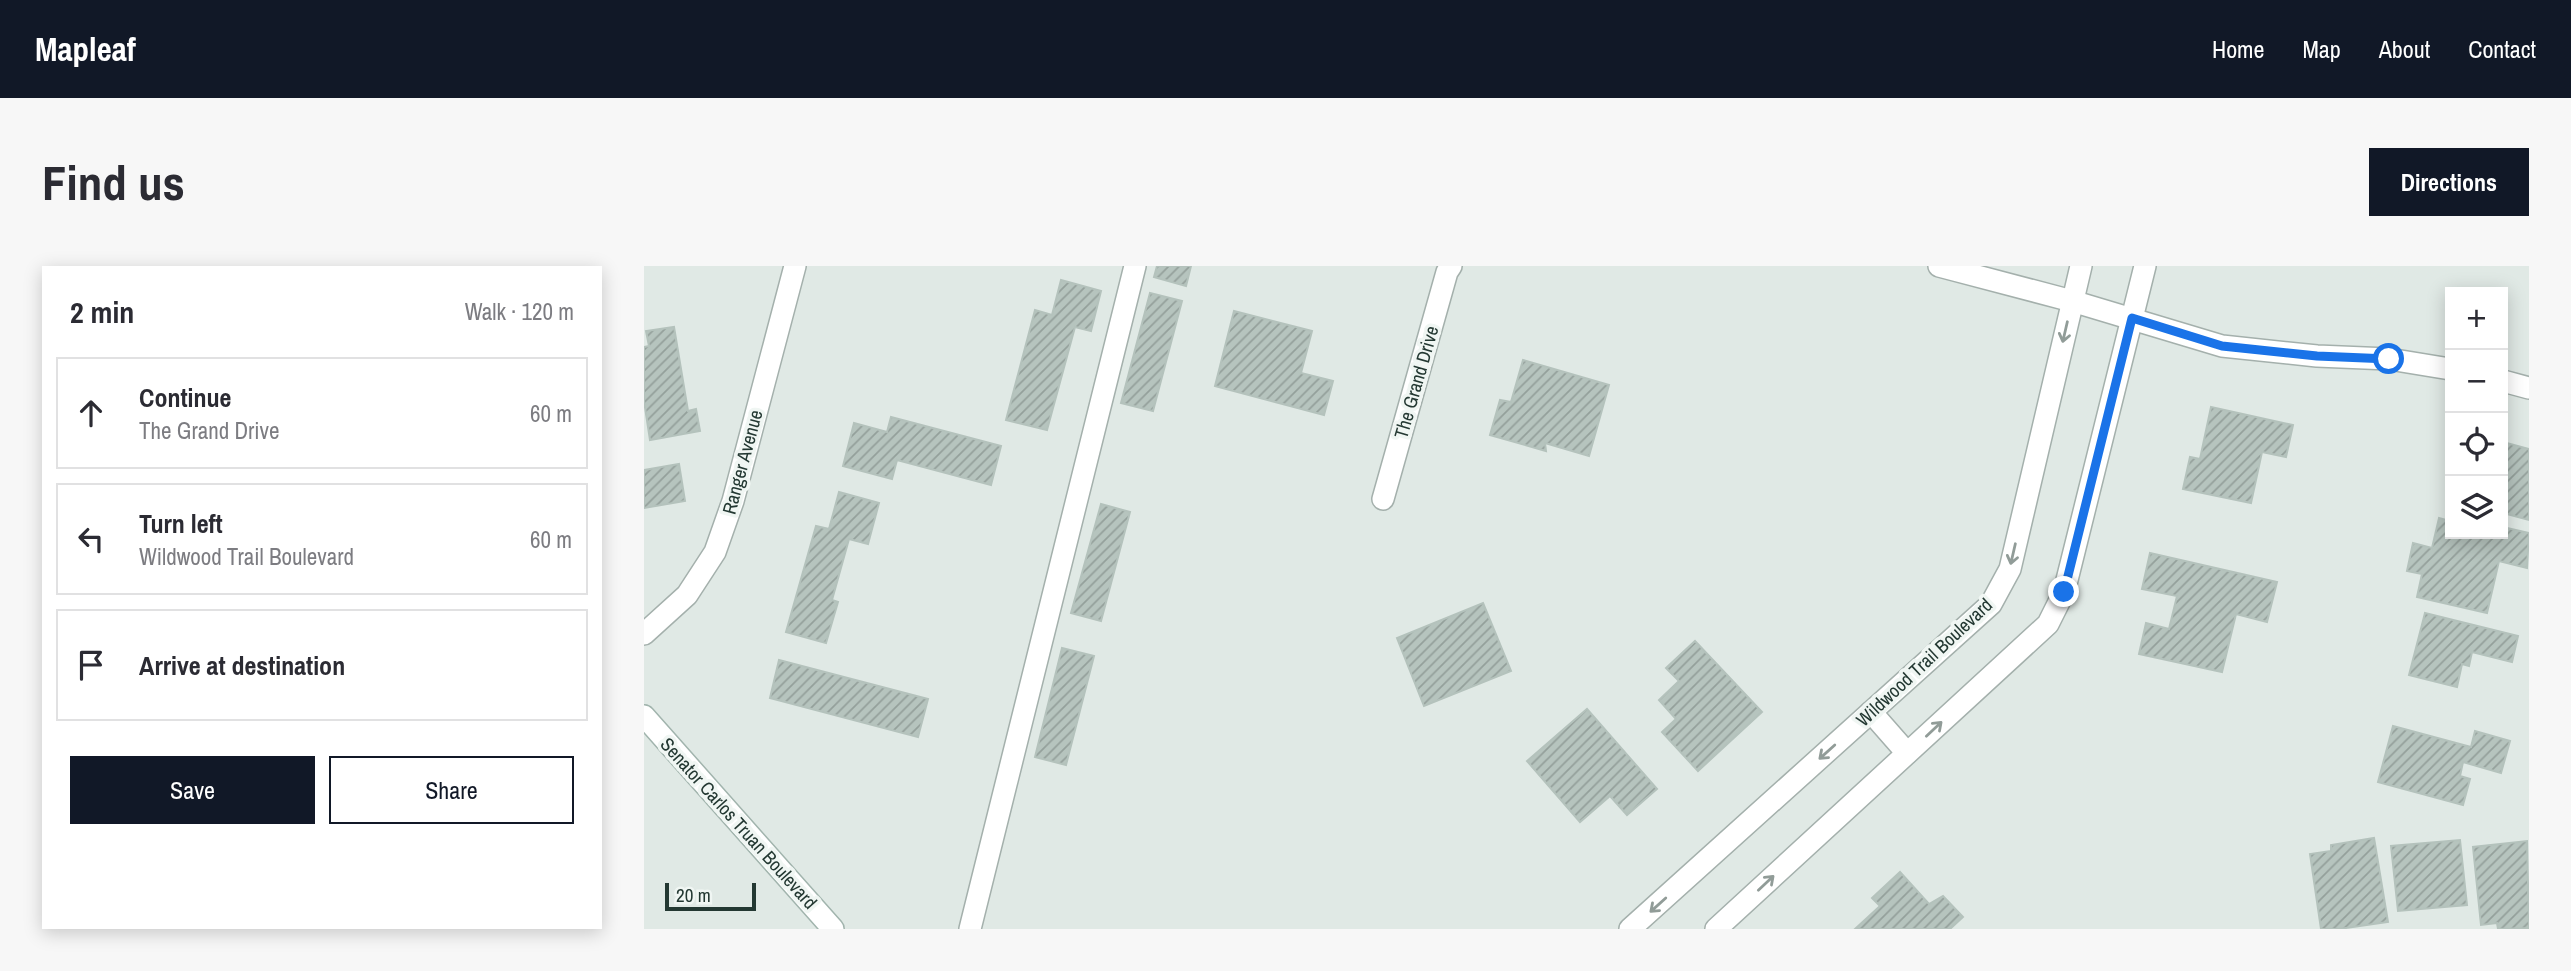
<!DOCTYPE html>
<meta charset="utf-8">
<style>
:root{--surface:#fff;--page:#f7f7f7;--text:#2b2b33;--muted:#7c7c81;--line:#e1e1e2;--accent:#111827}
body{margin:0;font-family:"Archivo Narrow",sans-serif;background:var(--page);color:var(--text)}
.controls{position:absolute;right:21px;top:21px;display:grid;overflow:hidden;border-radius:0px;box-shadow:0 4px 18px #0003}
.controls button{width:63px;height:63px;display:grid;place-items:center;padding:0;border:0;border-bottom:2px solid var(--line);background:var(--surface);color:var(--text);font:35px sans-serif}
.scale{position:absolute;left:21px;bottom:18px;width:91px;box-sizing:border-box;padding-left:7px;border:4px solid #233832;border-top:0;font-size:19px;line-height:24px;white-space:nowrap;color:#233832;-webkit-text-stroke:5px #f0f6f3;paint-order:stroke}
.stop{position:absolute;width:21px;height:21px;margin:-16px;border:5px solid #1a73e8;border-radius:50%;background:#fff}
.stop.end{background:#1a73e8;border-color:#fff;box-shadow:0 2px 7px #0008}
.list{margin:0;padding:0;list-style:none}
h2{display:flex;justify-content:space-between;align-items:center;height:91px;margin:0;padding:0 28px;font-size:30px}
h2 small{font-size:23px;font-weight:400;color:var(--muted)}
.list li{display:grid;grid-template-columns:46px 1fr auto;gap:21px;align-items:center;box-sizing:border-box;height:112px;margin:0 14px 14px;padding:0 14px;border:2px solid var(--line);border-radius:0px}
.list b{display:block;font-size:26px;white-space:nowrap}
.list p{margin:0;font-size:23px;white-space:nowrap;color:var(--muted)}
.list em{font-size:23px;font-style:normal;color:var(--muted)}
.actions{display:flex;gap:14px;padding:21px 28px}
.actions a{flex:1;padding:16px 0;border:2px solid var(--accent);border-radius:0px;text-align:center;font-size:24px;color:var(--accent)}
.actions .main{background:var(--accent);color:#fff}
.icon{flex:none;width:38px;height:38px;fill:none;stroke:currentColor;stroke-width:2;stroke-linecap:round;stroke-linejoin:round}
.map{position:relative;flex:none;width:1885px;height:663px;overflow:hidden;border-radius:0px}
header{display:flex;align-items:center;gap:42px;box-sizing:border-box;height:98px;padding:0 35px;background:var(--accent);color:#fff}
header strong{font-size:33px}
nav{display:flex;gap:38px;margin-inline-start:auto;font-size:24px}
.intro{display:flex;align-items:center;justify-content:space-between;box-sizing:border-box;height:168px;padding:0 42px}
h1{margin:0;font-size:49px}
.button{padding:18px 32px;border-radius:0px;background:var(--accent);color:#fff;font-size:24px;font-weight:700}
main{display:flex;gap:42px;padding:0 42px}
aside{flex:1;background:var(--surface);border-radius:0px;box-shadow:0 4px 18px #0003}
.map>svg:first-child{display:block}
.building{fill:url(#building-hatch);stroke:#b4c2bc;stroke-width:2}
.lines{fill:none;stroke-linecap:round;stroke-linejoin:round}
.minor-casing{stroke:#a4b0ac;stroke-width:24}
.secondary-casing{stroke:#a1b4ad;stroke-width:24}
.minor{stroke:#fff;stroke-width:21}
.secondary{stroke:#fff;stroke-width:21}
.oneway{stroke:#919c98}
.route{stroke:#1a73e8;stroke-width:9}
.labels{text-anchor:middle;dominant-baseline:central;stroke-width:7;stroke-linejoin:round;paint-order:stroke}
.street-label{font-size:19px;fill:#233832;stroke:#f0f6f3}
</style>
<header>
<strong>Mapleaf</strong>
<nav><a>Home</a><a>Map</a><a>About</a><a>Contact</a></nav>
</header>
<div class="intro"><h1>Find us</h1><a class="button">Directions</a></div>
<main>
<aside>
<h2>2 min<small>Walk · 120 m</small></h2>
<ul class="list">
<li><svg class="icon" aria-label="ahead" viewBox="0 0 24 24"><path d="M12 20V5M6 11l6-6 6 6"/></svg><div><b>Continue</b><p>The Grand Drive</p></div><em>60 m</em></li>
<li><svg class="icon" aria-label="left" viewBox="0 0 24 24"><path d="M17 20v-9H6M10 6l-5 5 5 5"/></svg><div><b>Turn left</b><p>Wildwood Trail Boulevard</p></div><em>60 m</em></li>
<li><svg class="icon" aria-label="arrive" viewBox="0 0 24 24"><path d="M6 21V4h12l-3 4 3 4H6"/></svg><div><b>Arrive at destination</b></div></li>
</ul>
<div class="actions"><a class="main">Save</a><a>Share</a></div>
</aside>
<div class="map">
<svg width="1885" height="663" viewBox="0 0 1885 663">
<defs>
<pattern id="building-hatch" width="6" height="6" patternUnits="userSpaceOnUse" patternTransform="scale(1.75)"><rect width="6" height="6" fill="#b6c4be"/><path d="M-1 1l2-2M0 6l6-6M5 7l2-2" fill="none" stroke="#94a09b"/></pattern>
</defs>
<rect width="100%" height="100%" fill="#e0e9e5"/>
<g class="building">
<path d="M513,0H547L542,20L510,11Z"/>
<path d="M417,14L457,25L447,65L431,61L403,164L362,154L391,44L408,49Z"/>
<path d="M506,27L538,35L509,145L477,137Z"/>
<path d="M590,45L668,65L657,107L689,115L680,149L571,120Z"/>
<path d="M30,61L44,145L52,143L56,165L6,174L0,135V81L5,80L2,65Z"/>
<path d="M879,94L965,119L945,190L901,177L902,185L846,169L856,134L867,136Z"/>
<path d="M1567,141L1649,159L1642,191L1618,186L1607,237L1539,223L1546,191L1556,193Z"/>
<path d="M247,151L357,180L347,219L253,194L248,213L199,200L210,157L243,166Z"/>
<path d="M1859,176L1885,183V254L1859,247Z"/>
<path d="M35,198L41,235L0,242V204Z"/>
<path d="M195,226L235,237L224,278L205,273L188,334L194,336L182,377L142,366L172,260L185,263Z"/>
<path d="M457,238L486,246L457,355L427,347Z"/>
<path d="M1795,252L1806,255V268H1859V261L1885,267L1883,302L1855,295L1843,347L1773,331L1778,308L1763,305L1769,277L1788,282Z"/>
<path d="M1506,287L1633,316L1623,356L1592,348L1578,406L1495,388L1502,357L1525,363L1533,330L1498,323Z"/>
<path d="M839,337L867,405L780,440L753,372Z"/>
<path d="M1781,347L1874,370L1868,396L1828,386L1825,400L1818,398L1813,421L1765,409Z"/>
<path d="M1051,375L1118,446L1054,505L1018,466L1032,453L1015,434L1035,415L1022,402Z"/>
<path d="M418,382L450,390L422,499L391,491Z"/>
<path d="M135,394L284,433L274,471L126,432Z"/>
<path d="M943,443L1013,523L983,549L966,530L936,556L883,495Z"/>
<path d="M1749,460L1827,481L1831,465L1866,475L1857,507L1819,496L1816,510L1826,513L1819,539L1734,516Z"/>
<path d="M1730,572L1744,656L1695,663H1677L1666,588L1687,585V579Z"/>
<path d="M1816,574L1823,639L1754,645L1747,580Z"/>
<path d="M1883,575L1885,662L1854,663L1853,657L1837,659L1829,581Z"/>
<path d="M1256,606L1285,638L1299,630L1319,651L1306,663H1211L1236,640L1228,632Z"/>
</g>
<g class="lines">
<g class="minor-casing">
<g id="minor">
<path d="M1295,0L1428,35L1578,80L1673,90L1745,93L1806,103"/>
<path d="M1859,115L1885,122"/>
<path d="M739,233L803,6L807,0"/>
<path d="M0,368L43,329L71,286L89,235L151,0"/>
<path d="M1227,446L1263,487"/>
<path d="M326,663L491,0"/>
<path d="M986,663L1347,338L1366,303L1437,0"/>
<path d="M1072,663L1404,358L1420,326L1501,0"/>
</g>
</g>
<g class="secondary-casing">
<path id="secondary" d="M0,450L189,663"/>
</g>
<use href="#minor" class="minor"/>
<use href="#secondary" class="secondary"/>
</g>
<defs><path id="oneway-shaft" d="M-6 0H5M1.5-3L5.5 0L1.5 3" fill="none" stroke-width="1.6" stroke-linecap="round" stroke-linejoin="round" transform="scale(1.75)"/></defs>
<g class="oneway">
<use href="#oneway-shaft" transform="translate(1421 66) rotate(103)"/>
<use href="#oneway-shaft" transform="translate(1369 288) rotate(103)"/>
<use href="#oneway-shaft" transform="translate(1290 463) rotate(-43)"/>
<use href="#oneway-shaft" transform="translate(1183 486) rotate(138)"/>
<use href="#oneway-shaft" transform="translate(1122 617) rotate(-43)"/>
<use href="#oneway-shaft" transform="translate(1014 639) rotate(138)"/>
</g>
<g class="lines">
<path class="route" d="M1420,326L1488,52L1578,80L1673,90L1745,93"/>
</g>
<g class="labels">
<g class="street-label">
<text transform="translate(772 116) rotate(-74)">The Grand Drive</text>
<text transform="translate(98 196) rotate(-75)">Ranger Avenue</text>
<text transform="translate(1280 396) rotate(-43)">Wildwood Trail Boulevard</text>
<text transform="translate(95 557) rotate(48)">Senator Carlos Truan Boulevard</text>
</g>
</g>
</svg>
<div class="controls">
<button>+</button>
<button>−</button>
<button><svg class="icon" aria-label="locate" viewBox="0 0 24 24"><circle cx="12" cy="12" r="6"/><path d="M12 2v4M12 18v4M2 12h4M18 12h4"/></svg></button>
<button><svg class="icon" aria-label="layers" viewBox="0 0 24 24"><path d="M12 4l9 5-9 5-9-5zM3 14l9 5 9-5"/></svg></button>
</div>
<div class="scale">20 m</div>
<div class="stop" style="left:1745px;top:93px"></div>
<div class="stop end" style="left:1420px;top:326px"></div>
</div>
</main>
